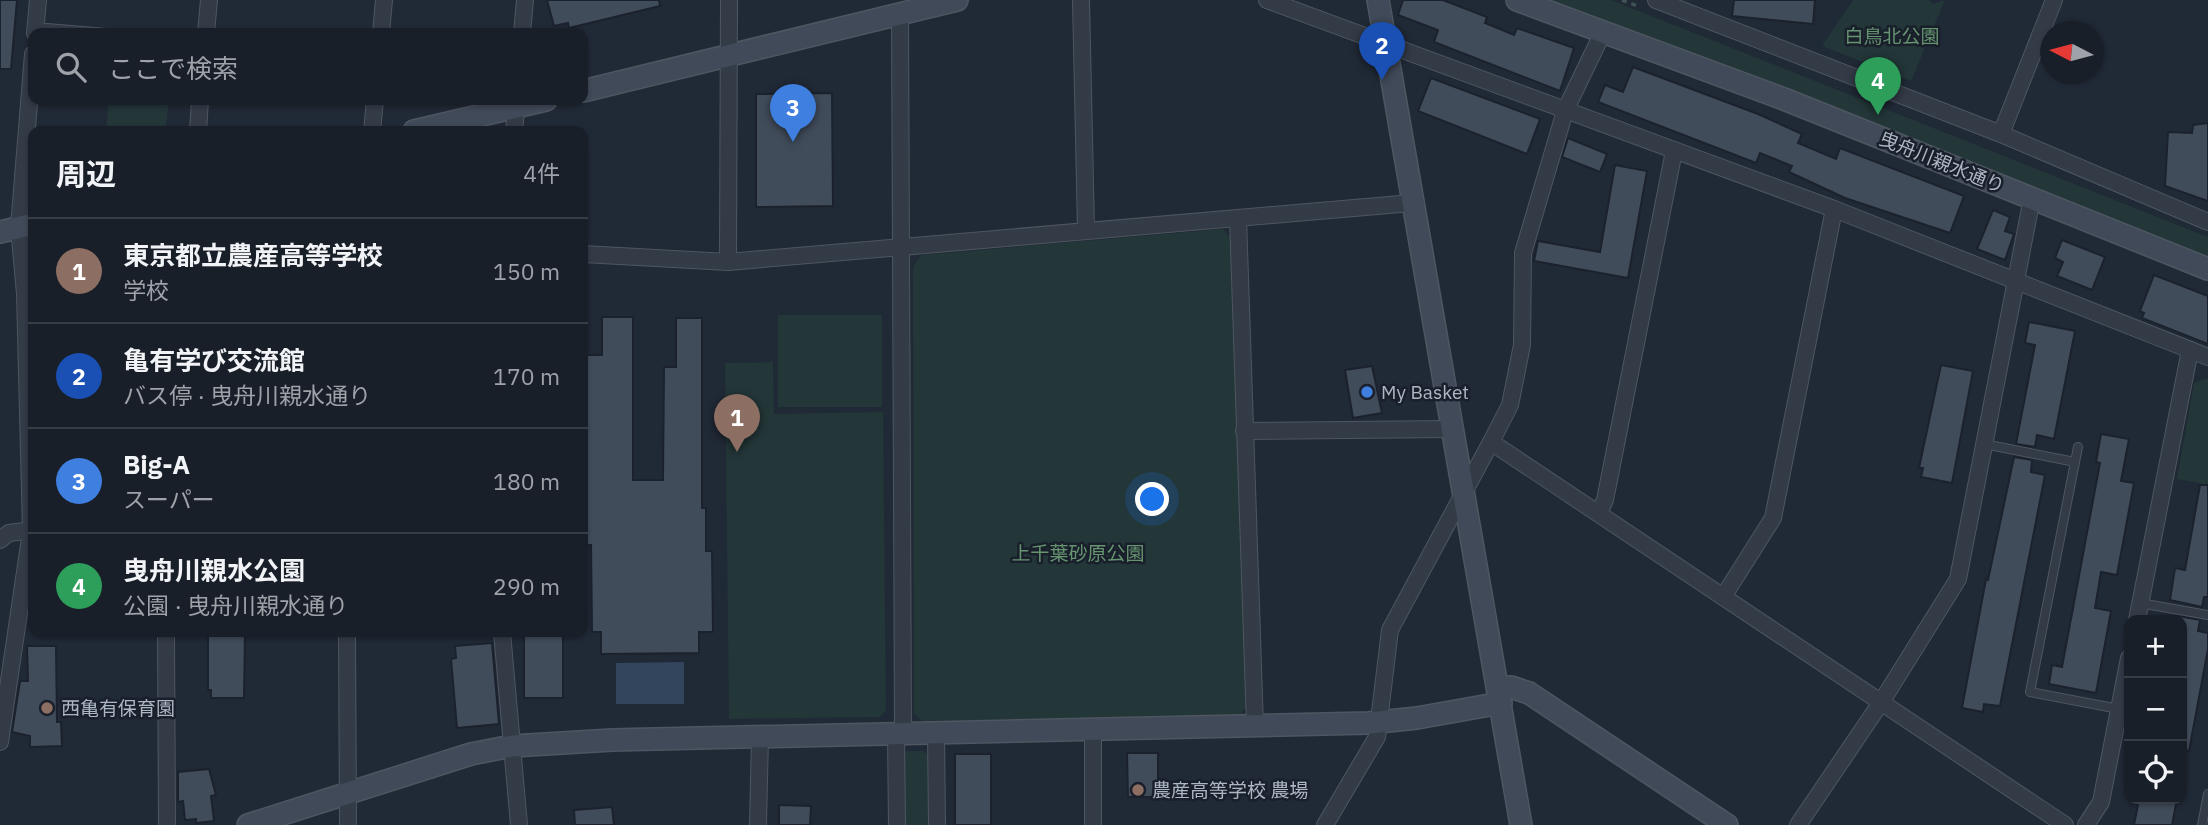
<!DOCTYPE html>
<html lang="ja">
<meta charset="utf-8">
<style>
:root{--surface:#181f28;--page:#212730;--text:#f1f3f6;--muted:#9fa2a8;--line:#363d45;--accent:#80acf6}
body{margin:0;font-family:"IBM Plex Sans","Noto Sans JP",sans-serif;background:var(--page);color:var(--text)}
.controls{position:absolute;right:21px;bottom:21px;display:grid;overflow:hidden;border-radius:14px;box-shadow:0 2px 5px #0004}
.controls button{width:63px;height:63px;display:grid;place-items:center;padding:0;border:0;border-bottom:2px solid var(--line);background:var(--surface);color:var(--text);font:35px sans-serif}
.compass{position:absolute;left:2040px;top:21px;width:63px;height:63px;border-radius:50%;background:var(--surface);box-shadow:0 2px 5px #0004;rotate:276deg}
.you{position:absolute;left:1153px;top:500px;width:24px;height:24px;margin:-18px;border:5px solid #fff;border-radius:50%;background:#1a73e8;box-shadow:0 0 0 10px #1a73e833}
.badge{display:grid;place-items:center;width:46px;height:46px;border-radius:50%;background:var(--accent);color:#fff;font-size:23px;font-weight:700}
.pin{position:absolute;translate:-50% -58px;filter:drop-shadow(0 2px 4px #0008)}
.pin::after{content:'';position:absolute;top:37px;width:24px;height:21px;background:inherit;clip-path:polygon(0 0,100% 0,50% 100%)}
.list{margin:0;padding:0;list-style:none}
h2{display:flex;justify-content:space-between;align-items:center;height:91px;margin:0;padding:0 28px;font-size:30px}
h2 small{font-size:23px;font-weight:400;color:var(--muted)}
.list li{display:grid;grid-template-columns:46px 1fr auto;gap:21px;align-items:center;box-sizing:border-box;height:105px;padding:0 28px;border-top:2px solid var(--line)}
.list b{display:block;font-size:26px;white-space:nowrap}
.list p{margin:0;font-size:23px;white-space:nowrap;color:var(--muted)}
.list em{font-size:23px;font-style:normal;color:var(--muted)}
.icon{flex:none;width:38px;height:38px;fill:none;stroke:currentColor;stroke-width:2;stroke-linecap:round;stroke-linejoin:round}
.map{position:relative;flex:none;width:2208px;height:825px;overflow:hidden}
.search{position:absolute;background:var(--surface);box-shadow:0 2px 5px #0004;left:28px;top:28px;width:560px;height:77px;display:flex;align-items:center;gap:18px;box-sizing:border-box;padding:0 24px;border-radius:14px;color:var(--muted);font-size:26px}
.panel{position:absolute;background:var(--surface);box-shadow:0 2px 5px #0004;left:28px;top:126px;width:560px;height:511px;border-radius:14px}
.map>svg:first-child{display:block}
.green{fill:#233638}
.water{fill:#33445d}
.building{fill:#414c5b;stroke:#1b222d;stroke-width:2}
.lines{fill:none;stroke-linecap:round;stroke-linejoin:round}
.lane-casing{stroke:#4e5661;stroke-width:10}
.street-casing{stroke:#4e5661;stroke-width:18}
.secondary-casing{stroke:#4e5661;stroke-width:24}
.path{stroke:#3f5255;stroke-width:3.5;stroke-dasharray:5 5;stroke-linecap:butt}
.lane{stroke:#333b47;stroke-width:8}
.street{stroke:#333b47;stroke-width:16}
.secondary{stroke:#414a59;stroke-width:21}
.shop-dot{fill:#3f7fe0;stroke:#19202b;stroke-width:2.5}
.education-dot{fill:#8d6e63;stroke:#19202b;stroke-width:2.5}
.labels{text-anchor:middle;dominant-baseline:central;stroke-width:5;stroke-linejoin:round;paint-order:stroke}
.park-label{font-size:19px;fill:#669370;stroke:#19202b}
.street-label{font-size:19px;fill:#adb6c3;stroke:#19202b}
.poi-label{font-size:19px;fill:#adb6c3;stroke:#19202b;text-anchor:start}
</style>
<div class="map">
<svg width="2208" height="825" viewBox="0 0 2208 825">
<rect width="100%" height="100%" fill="#202936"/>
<g class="green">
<path d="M1550,0H1611L2208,237V256Z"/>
<path d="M1853,0H1929L1933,4L1945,0L1911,81L1822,46Z"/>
<path d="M109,100H169L165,131H106Z"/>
<path d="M1223,229L1230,237L1249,705L1239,715L922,721L914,714L913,267L921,255Z"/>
<rect x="778" y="315" width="104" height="92"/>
<path d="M773,362L774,414L883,412L886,710L880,717L729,719L725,363Z"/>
<path d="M2208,378V485L2177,479L2194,383Z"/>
<path d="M906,751H923L929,755L930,825H902V757Z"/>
</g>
<path class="water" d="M684,662V704H616V663Z"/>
<g class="building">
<path d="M0,0H17L11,69H0Z"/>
<path d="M547,0H659L660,6L569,28L568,23L554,26Z"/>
<path d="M1403,0H1443L1487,17L1485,23L1514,35L1517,28L1574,48L1560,91L1434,42L1438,30L1398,15Z"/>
<path d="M1734,0H1815L1813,24L1732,16Z"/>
<path d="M1633,67L1758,114L1802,134L1798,143L1836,159L1840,148L1964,196L1950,233L1845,198L1789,172L1792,166L1760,153L1756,163L1598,102L1605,85L1623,92Z"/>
<path d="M1431,78L1540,119L1527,154L1418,111Z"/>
<path d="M832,93L833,206L756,207V94Z"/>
<path d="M2208,123V201L2165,186L2168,132L2192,133L2193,125Z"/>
<path d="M1568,138L1607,154L1600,172L1562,157Z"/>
<path d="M1615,165L1647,171L1628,278L1534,261L1538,241L1600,252Z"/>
<path d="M1993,210L2010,217L2005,231L2014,234L2005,260L1977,249Z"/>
<path d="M2062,240L2105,257L2092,290L2057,276L2063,262L2055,258Z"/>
<path d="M2154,275L2208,296V344L2142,318L2144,313L2140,311Z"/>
<path d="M602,317H633V480H663L664,367H676V318H702V508H706V551H712L713,632H699V653L601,654V632H592L591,545H583V355H602Z"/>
<path d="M2029,322L2075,331L2054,439L2037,435L2035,447L2016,444L2035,345L2025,343Z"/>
<path d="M1941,365L1973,371L1952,483L1921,477L1923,468H1919Z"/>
<path d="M1372,366L1382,413L1353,418L1345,370Z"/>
<path d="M2101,434L2129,439L2121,481L2134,483L2117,575L2101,572L2095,608L2111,611L2096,693L2049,684L2052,665L2062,667L2100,463L2096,462Z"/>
<path d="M2014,457L2032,460L2031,472L2045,475L2000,706L1984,704L1983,712L1962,708L1986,579L1988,580Z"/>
<path d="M2200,485H2208V597H2204L2202,607L2170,600L2175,568L2185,570Z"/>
<path d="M2178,616L2200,620L2198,631L2208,633V649L2189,751L2182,750V620H2178Z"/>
<path d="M208,632H245L244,698H211V690H208Z"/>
<rect x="524" y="632" width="39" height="66"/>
<path d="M492,643L499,724L457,728L451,659L456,658L455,646Z"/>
<path d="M27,646H56L57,722H61L62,746L30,747V736L12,732L20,681H28Z"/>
<path d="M1127,753H1158V797H1128Z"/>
<rect x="955" y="754" width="36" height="71"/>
<path d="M209,769L216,795L211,796L214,821L196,823V819L185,820L183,801L178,802V772Z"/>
<path d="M2139,799H2177L2172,825H2134Z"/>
<path d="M779,805L811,806L810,825H779Z"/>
<path d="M612,807L614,825H575L574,810Z"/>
</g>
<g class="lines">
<g class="lane-casing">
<g id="lane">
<path d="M35,27L107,33"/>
<path d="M1984,444L2075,462L2030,692L2119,709"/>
<path d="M2075,462L2078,447"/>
<path d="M2140,603L2208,615"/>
<path d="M2202,825L2208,794"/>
</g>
</g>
<g class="street-casing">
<g id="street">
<path d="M1081,0L1086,230"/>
<path d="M1267,0L1834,209L2208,357"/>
<path d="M1656,0L2001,134L2208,222"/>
<path d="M900,14L903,733"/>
<path d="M35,33L38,0"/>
<path d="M206,33L209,0"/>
<path d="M381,33L384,0"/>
<path d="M522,33L525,0"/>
<path d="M198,131L200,100"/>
<path d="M372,131L375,100"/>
<path d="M514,131L517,100"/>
<path d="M2001,134L2054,0"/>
<path d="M1238,218L1255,726"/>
<path d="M583,254L728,262L1412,203"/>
<path d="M728,262L729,0"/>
<path d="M1244,431L1451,429"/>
<path d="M1491,442L1510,405L1522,345L1523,253L1565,111L1603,32"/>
<path d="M1599,513L1605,500L1674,151"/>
<path d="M0,540L9,533L33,530"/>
<path d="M1723,597L1773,518L1834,209"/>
<path d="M2137,620L2190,350"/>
<path d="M166,632L167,825"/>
<path d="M347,632L348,825"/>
<path d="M502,632L519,825"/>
<path d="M1093,728V825"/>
<path d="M896,733L897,825"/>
<path d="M936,733L937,825"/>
<path d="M0,742L31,531L25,294L19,227L33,54"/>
<path d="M758,825L760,736"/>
<path d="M1325,825L1377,737L1390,630L1491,442L2065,825"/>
<path d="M1798,825L1882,701L1958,579L2032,198"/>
<path d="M2086,825L2101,802L2129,658"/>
</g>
</g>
<g class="secondary-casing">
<g id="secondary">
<path d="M1378,0L1521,825"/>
<path d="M1517,0L1784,99L2208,269"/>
<path d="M583,91L957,0"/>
<path d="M414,131L546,100"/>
<path d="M0,232L33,224"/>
<path d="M1498,688L1511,687L1529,693L1727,825"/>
<path d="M248,825L471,754L512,746L612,740L1369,723L1417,718L1501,703"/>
</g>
</g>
<path class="path" d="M1622,0L1640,7"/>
<use href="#lane" class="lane"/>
<use href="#street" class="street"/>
<use href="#secondary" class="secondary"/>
</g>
<circle class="shop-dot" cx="1367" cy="392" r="7"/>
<g class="education-dot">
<circle cx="47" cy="708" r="7"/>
<circle cx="1138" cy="790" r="7"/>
</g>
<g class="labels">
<g class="park-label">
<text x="1892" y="36">白鳥北公園</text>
<text x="1078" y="553">上千葉砂原公園</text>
</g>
<g class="street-label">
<text transform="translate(1942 162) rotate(22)">曳舟川親水通り</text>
</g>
<g class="poi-label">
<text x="1381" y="392">My Basket</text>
<text x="61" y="708">西亀有保育園</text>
<text x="1152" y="790">農産高等学校 農場</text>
</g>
</g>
</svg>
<div class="controls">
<button>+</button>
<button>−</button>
<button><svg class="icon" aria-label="locate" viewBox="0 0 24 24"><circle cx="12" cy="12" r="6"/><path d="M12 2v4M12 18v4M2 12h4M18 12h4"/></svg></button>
</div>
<svg class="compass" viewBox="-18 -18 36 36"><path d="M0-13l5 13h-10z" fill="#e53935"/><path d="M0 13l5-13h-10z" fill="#9fa2a8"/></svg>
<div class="you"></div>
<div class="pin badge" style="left:737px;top:452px;background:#8d6e63">1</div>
<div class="pin badge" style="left:1382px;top:80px;background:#1a4fb4">2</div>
<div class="pin badge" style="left:793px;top:142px;background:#3f7fe0">3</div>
<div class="pin badge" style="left:1878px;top:115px;background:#2e9e5b">4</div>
<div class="search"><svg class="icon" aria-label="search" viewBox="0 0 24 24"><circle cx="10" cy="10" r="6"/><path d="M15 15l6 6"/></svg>ここで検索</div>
<section class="panel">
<h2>周辺<small>4件</small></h2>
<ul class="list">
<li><span class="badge" style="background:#8d6e63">1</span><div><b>東京都立農産高等学校</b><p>学校</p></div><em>150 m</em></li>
<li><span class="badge" style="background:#1a4fb4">2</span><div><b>亀有学び交流館</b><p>バス停 · 曳舟川親水通り</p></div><em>170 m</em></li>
<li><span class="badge" style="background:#3f7fe0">3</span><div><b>Big-A</b><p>スーパー</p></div><em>180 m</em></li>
<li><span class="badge" style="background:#2e9e5b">4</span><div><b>曳舟川親水公園</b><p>公園 · 曳舟川親水通り</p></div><em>290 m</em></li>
</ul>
</section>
</div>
